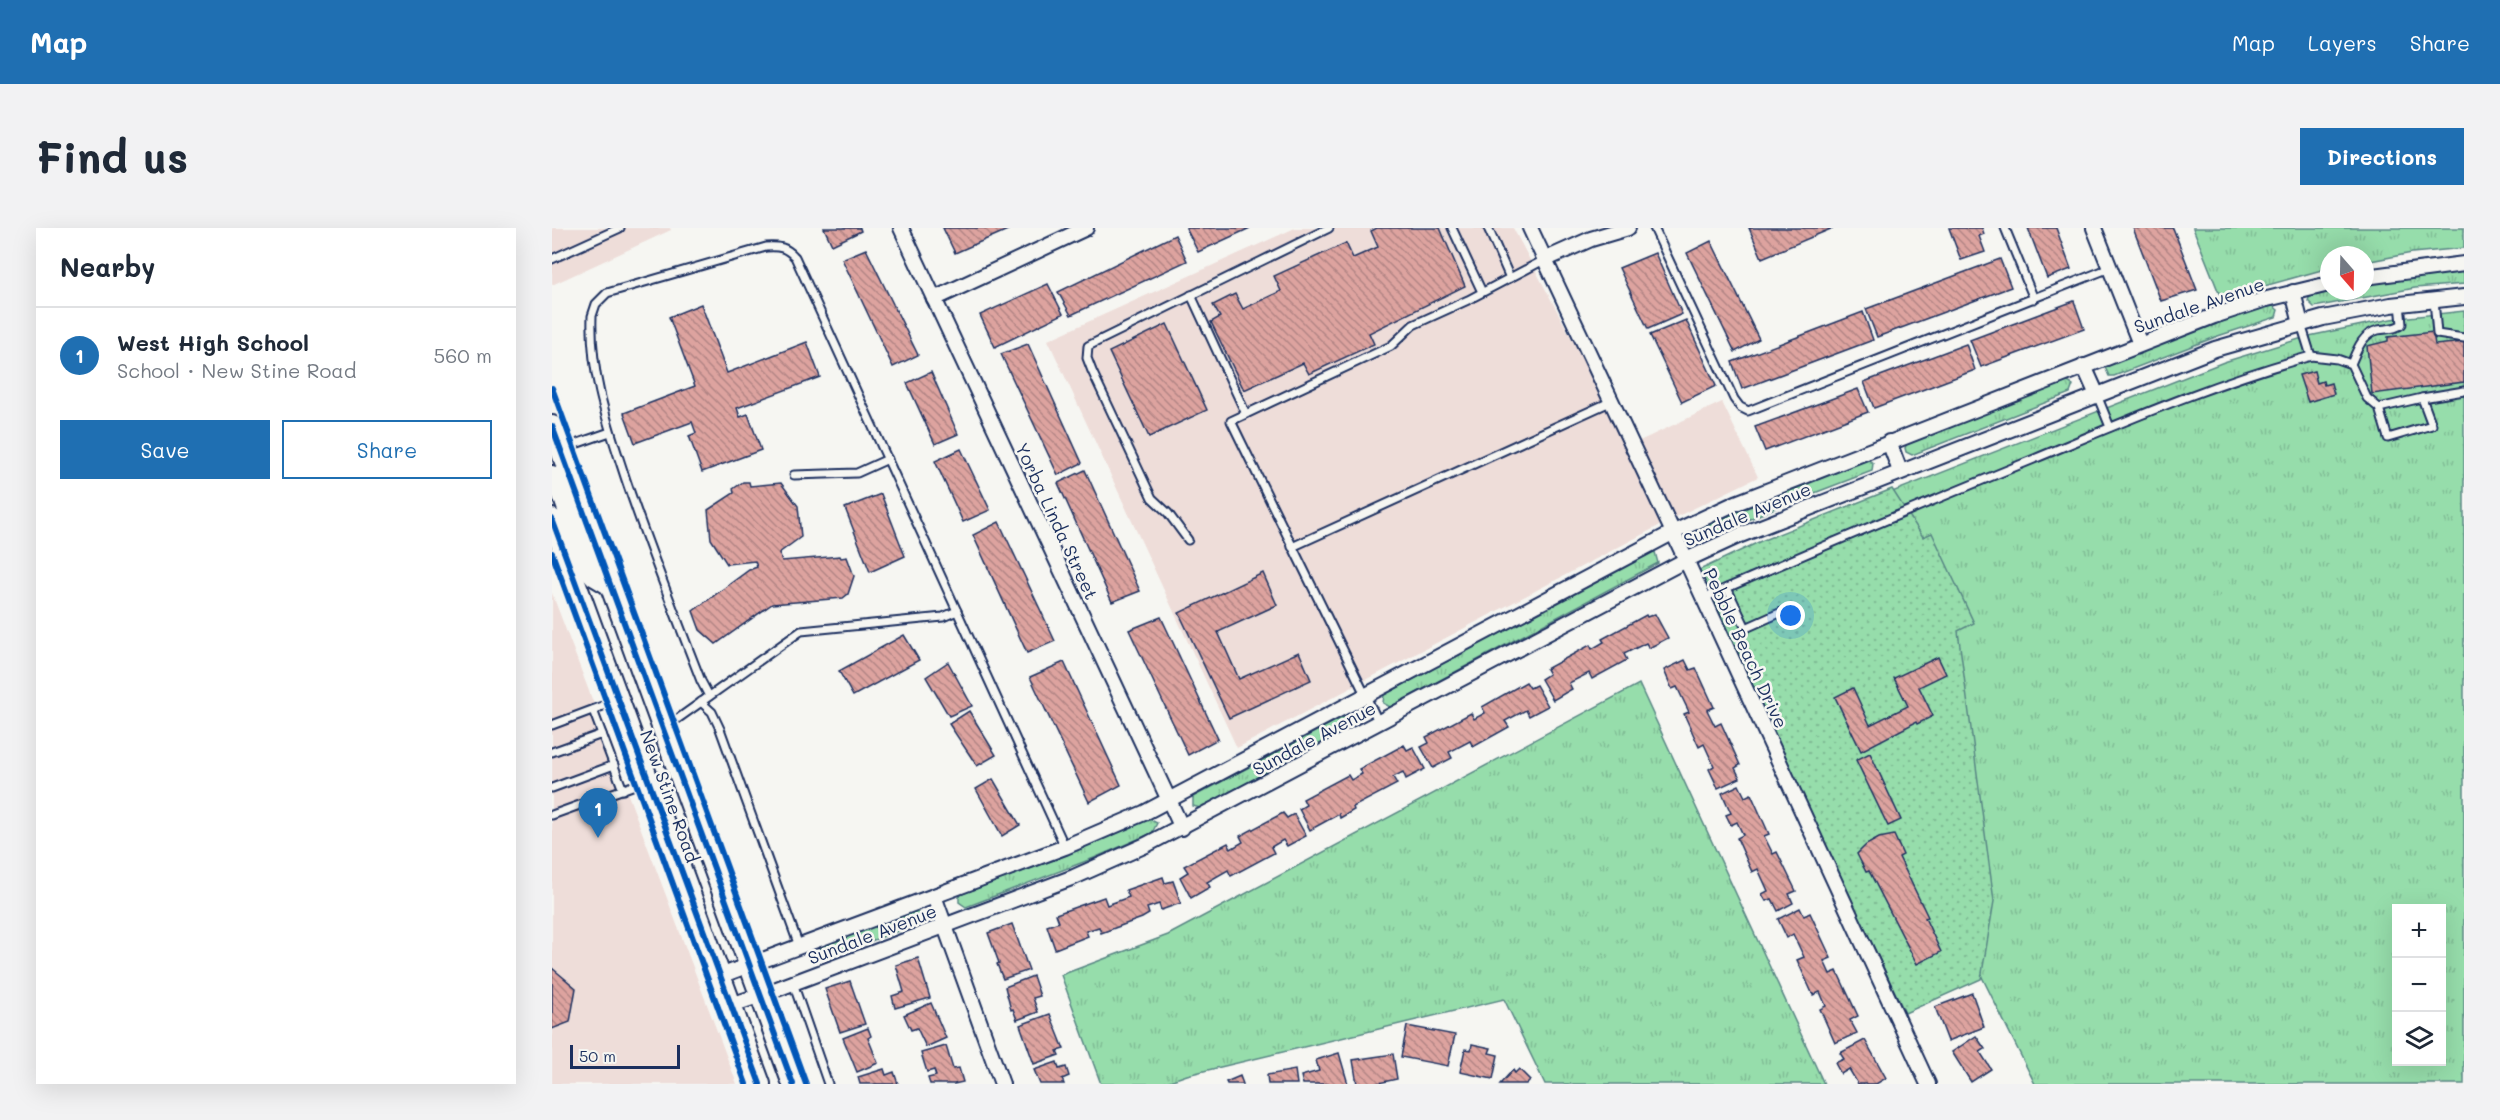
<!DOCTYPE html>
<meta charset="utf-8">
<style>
:root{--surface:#fff;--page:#f2f2f3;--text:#1f2937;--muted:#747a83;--line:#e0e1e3;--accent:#1f6fb2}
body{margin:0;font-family:Mali,sans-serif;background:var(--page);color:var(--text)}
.controls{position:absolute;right:18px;bottom:18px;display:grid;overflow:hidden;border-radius:0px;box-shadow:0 6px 24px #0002}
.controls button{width:54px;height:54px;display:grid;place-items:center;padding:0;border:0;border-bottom:2px solid var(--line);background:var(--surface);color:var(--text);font:30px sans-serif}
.compass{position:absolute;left:1768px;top:18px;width:54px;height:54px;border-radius:50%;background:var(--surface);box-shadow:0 6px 24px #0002;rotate:160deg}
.scale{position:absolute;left:18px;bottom:15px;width:110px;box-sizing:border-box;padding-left:6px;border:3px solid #1b2f5e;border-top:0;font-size:16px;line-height:21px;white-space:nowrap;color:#1b2f5e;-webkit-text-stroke:4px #f6f6f2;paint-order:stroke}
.you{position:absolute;left:1239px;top:388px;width:21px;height:21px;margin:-15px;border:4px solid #fff;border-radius:50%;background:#1a73e8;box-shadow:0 0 0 9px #1a73e833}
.badge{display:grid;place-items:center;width:39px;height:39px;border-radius:50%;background:var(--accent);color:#fff;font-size:20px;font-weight:700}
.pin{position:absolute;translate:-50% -50px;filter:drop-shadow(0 2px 3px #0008)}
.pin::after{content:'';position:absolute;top:32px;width:21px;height:18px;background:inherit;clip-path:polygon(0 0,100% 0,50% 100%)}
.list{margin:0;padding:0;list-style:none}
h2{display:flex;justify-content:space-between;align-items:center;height:78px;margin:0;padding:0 24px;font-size:26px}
h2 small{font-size:20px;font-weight:400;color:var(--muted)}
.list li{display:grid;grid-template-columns:39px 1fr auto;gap:18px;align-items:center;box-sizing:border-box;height:96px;padding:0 24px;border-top:2px solid var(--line)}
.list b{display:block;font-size:22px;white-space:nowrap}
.list p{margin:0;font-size:20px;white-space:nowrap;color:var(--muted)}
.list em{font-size:20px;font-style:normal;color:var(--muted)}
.actions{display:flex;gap:12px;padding:18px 24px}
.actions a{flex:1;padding:14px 0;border:2px solid var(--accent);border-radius:0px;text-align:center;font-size:21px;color:var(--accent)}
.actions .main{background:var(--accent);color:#fff}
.icon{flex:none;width:33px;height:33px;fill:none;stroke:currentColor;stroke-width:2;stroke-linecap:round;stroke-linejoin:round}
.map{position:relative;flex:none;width:1912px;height:856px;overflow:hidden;border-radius:0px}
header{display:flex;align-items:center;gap:36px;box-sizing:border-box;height:84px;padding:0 30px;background:var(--accent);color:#fff}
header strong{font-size:28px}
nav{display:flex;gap:33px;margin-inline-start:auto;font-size:21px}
.intro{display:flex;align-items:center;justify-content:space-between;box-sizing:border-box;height:144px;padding:0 36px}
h1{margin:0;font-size:42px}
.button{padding:15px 27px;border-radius:0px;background:var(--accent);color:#fff;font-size:21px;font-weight:700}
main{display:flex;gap:36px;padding:0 36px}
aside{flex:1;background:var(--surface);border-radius:0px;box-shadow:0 6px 24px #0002}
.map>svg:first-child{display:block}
.built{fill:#eeddd9}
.grass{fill:url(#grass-tufts);stroke:#588684;stroke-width:1.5;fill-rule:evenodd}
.park{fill:url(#park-dots);stroke:#588684;stroke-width:1.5}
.building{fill:url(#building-back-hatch);stroke:#1b2f5e;stroke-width:1.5}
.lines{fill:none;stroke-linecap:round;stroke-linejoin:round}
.lane-casing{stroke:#1b2f5e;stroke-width:11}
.street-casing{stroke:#1b2f5e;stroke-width:18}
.secondary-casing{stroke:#1b2f5e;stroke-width:24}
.lane{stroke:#f6f6f2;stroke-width:7}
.street{stroke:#f6f6f2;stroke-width:14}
.secondary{stroke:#f6f6f2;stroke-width:20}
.cycleway-casing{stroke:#f6f6f2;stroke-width:10}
.cycleway{stroke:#0057b8;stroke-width:6}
.labels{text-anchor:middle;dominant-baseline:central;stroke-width:5;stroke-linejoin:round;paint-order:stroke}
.street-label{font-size:18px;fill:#1b2f5e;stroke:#f6f6f2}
</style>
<header>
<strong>Map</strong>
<nav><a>Map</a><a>Layers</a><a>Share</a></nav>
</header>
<div class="intro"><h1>Find us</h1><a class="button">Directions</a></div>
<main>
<aside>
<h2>Nearby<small></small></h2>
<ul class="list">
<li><span class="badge">1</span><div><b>West High School</b><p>School · New Stine Road</p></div><em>560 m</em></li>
</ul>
<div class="actions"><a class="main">Save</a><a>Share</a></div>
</aside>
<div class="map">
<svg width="1912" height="856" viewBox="0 0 1912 856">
<defs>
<pattern id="grass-tufts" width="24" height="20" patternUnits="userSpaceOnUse" patternTransform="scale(1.5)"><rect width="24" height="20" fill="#96ddab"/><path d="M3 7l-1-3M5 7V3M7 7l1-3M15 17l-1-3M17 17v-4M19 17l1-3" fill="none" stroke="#81be96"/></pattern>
<pattern id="park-dots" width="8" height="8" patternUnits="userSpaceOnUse" patternTransform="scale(1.5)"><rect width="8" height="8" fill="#96ddab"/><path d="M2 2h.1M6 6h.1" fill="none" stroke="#81be96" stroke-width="1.8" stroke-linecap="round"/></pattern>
<pattern id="building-back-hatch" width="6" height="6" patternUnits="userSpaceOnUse" patternTransform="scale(1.5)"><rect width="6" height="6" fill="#dda39f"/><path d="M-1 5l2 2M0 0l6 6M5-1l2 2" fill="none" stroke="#b28585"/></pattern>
</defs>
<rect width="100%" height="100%" fill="#f6f6f2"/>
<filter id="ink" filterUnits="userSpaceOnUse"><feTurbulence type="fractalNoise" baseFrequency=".0167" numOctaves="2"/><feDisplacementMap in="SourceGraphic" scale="12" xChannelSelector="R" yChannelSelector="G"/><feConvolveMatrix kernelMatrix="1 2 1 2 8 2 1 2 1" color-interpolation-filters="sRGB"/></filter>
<g filter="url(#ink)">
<g class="built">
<path d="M0,0H118L119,2L0,57Z"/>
<path d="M743,0H961L1077,218L1170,174L1206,249L1116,293L685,520L496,112Z"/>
<path d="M0,365L185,856H0Z"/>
</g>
<g class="grass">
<path d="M1641,0H1912V20L1860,25L1813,34V27H1777V40L1669,70Z"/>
<path d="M1912,43V56L1863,60L1762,79L1756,73L1758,67L1777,62L1813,63V56Z"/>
<path d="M1719,76L1726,82L1724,89L1666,108L1562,148H1557L1553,139L1560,134Z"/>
<path d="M1912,83V856H1483L1430,749L1362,778L1210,315L1672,134L1757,108L1839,91ZM1844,680H1890V834H1844Z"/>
<path d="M1514,153L1521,157L1518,165L1360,227L1354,224L1353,220L1355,215Z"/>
<path d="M1314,230L1321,235L1320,243L1218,282L1151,312L1144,309L1146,300Z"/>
<path d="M1100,323L1103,324L1106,335L838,479L831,475L832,467Z"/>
<path d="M1087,456L1272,856H993L952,771L635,847L609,856H549L509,747L616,707Z"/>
<path d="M791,489L798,491L799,500L648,580L641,578V569Z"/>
<path d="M597,591L605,595L600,605L542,630L414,679L407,674V669L410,666L502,632Z"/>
<path d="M361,682L366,684L369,688L367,696L271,730L270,722L266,718Z"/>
</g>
<path class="park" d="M1340,261L1371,309L1380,305L1422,395L1406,403L1442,673L1429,751L1353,785L1143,344L1209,313Z"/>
<g class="building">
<path d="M272,0H308L309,3L280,17Z"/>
<path d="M391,0H460L403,25Z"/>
<path d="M634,0H698L646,24Z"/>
<path d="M825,0H888L913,58L817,105L822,116L757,146L751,135L692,162L659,94L668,89L661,77L683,66L691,81L729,63L722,48L794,15L801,30L826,19L819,3Z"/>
<path d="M1197,0H1281L1210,30Z"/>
<path d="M1397,0H1430L1432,6L1427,8L1433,24L1409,32Z"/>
<path d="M1476,0H1504L1519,41L1495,50Z"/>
<path d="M1581,0H1621L1645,62L1609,73Z"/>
<path d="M623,7L635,33L519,87L506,64Z"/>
<path d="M1159,13L1207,111L1183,124L1135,25Z"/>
<path d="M314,21L366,127L341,139L290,31Z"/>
<path d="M1103,25L1130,86L1096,101L1067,40Z"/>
<path d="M1448,31L1459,59L1325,109L1314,81Z"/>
<path d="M496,56L511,86L443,119L428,87Z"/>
<path d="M1522,73L1532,101L1429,139L1418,112Z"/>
<path d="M149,76L175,145L255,114L268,149L185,180L188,189L196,186L209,222L150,244L137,208L144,205L140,194L83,215L72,185L143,158L117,89Z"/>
<path d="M1311,84L1321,112L1190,161L1180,134Z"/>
<path d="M1134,92L1164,158L1130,174L1098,107Z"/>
<path d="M615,96L655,182L597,209L557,124Z"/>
<path d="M1881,104L1883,117L1912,114V154L1820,166L1815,118L1836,113V109Z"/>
<path d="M476,116L530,235L506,247L449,126Z"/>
<path d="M1414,116L1423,142L1322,180L1312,154Z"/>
<path d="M1762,143L1765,155L1771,153L1772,157L1779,155L1782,166L1756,174L1747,147Z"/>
<path d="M379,144L406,206L383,216L355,155Z"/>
<path d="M1306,161L1316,184L1213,223L1203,199Z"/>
<path d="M409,221L438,282L411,294L383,233Z"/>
<path d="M533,242L588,363L560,374L506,255Z"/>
<path d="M191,254H197L198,258L229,255L246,278L249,309L227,325L230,333L288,328L289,330L295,329L302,348L296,366L291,370L220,376L164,416L148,402L141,383L197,342L205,339L203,333L175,336L159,311L156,282L182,265L181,261Z"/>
<path d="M329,266L353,328L318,344L293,280Z"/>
<path d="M447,294L503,413L475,425L421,307Z"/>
<path d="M711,345L725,377L666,404L687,451L747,424L759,452L677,490L627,385Z"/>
<path d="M1103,386L1116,410L1097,420L1094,415L1072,426L1075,432L1040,451L1037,445L1017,455L1020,461L1001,472L989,451L997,446L994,441L1038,417L1040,421L1052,414L1050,411L1094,387L1095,389Z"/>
<path d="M609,389L666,511L636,527L577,402Z"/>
<path d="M352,407L367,432L301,468L287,443Z"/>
<path d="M1386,429L1394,446L1367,459L1381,488L1365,496L1364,494L1309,523L1283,469L1301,460L1318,497L1356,478L1342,450Z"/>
<path d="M1133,432L1138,442L1144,440L1162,479L1155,482L1163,498L1169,495L1188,537L1183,540L1188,550L1166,560L1157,541L1162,538L1152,516L1147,519L1132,486L1137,484L1125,459L1120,461L1112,442Z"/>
<path d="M396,434L420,478L397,488L374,449Z"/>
<path d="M512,434L569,557L537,574L478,449Z"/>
<path d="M974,454L978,460L984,457L996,478L977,488L974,482L953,493L957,499L921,519L918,513L897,524L900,530L881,540L869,519L877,515L874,509L919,485L922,491L933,485L930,479Z"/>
<path d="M417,483L444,527L425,538L397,496Z"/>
<path d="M852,517L855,522L861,519L873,541L854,551L851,544L841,549L845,556L801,579L802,582L788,590L787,586L758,602L747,581L754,577L751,571L796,547L799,552L810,546L807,541Z"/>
<path d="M1318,525L1349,592L1336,598L1304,532Z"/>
<path d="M441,551L468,597L450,608L424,561Z"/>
<path d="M1187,557L1193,569L1199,566L1217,606L1212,608L1221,626L1225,624L1244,663L1237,666L1241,675L1226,683L1220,671L1214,673L1210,666L1216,663L1206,641L1200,644L1185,610L1191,607L1185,594L1179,597L1174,587L1179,585L1170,565Z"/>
<path d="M731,585L735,590L742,586L754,608L735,618L731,612L719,619L722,625L679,648L676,642L655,654L658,659L639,670L628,649L636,644L632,638L676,615L679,621L691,614L688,608Z"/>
<path d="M1342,607L1351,627L1347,629L1376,689L1373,690L1389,724L1365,736L1317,643L1314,644L1305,626L1314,617L1327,610Z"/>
<path d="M611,649L613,655L621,653L629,675L609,682L607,676L595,680L597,686L590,690L549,705L547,699L534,703L536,708L503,721L495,698L507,694L504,686L552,669L555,677L577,669L574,662Z"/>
<path d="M1248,680L1252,688L1258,685L1279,730L1272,733L1278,746L1285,743L1306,788L1298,792L1305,805L1283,815L1268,781L1274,778L1268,764L1261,767L1245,732L1252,729L1241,706L1235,710L1226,691Z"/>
<path d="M460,696L477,742L451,751L445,736L447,735L436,705Z"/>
<path d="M366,730L378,770L343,780L340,768L352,764L344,737Z"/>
<path d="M0,740L24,760L18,794L0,801Z"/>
<path d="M481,748L488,768L481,770L486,784L465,792L461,781L459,782L453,759Z"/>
<path d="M298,753L313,796L288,804L273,761Z"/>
<path d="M1420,765L1432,799L1396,813L1383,779Z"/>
<path d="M379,775L394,810L374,819L365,800L359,802L352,787Z"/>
<path d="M498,786L512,821L505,823L507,827L482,836L468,797Z"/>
<path d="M855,798L903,807L896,838L849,829Z"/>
<path d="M316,800L319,808L316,810L326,835L305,844L291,810Z"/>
<path d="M1424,808L1433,821L1428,824L1439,841L1419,854L1400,824Z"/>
<path d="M1313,812L1334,850L1324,856H1306L1297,841L1289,846L1283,835L1292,831L1288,825Z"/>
<path d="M920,816L939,820L937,825L946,827L941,851L908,844L913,821L919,822Z"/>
<path d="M394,818L401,841L407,840L411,854L402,856H378L376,850L384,848L382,842L375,844L369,825Z"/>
<path d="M787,825L796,856H751L749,848L767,843L764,832Z"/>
<path d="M841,826L845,851L822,856H805L801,832Z"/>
<path d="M505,834L507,841L514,839L517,848L510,851L512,856H488L482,842Z"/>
<path d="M332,841L334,847L342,844L346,856H308L306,849Z"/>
<path d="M967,841L978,852L974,856H948L961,842L963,845Z"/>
<path d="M743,842L745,856H716L715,847Z"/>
<path d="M688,848L691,856H675L674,854Z"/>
</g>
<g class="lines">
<g class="lane-casing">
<g id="lane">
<path d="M900,0L930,64"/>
<path d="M936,0L958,50"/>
<path d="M1102,0L1182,171L1188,179L1196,183L1558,40"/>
<path d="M1453,0L1482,71"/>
<path d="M0,31L68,0"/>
<path d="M639,67L694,186"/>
<path d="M1882,72L1885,106L1912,110"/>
<path d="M1759,128L1785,131L1799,136L1815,170L1827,180L1870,170L1880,197L1836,210L1827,180"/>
<path d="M1799,136C1805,122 1810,106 1826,102C1835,100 1843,102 1850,96L1848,76"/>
<path d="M1545,167L1558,199"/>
<path d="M1870,170L1912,163"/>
<path d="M9,221L58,204"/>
<path d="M242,247L305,245L336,231"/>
<path d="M636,312L616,285L600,270L540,143L535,130L536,118L777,0"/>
<path d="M740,319L1058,174"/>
<path d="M1175,360L1194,400L1232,383"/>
<path d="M1152,370C1261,322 1372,276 1482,231C1574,193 1663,154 1759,128L1749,96"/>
<path d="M157,468L149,453C123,386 97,320 74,252C56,196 38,148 40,88L44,76L55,65L214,19C227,18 234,19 243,29L513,619"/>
<path d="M149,474L160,484L168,501L247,718"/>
<path d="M41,482L71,562"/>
<path d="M827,495L679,193L839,118L861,97L916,72L992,32"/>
<path d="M0,497L64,473"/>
<path d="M112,497L124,492L249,403L391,389L405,383"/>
<path d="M0,524L50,506"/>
<path d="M0,560L62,537"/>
<path d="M0,587L94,553"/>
<path d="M241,755L276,856"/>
</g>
</g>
<g class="street-casing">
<g id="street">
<path d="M349,0L630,600"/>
<path d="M978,0L1134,332L1376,856"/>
<path d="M1542,0L1588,116"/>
<path d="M992,32L1039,11L1076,0"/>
<path d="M1813,49L1912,36"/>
<path d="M1741,64L1749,96"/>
<path d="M382,71L534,0"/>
<path d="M1532,138L1545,167"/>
<path d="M1337,214L1348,243"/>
<path d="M382,668L450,856"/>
<path d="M168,748L513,619L592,585L1120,305L1184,275L1662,88L1711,72L1777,56"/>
<path d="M179,777L209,767L522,649L594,617L1134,332L1186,308L1663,121L1771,90L1839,77L1912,69"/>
</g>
</g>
<g class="secondary-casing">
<g id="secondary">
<path d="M0,198L241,856"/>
<path d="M0,248L7,256L37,341L43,348L58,357"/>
<path d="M0,291L208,856"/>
</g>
</g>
<use href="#lane" class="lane"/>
<use href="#street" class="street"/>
<use href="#secondary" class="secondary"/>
<g class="cycleway-casing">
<g id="cycleway">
<path d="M0,160L254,856"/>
<path d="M0,198L241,856"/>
<path d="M0,291L208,856"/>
<path d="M0,325L194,856"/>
</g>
</g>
<use href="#cycleway" class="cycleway"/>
</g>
</g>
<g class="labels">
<g class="street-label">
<text transform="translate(1647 77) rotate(-19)">Sundale Avenue</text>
<text transform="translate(1195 286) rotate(-23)">Sundale Avenue</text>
<text transform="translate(505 293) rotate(65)">Yorba Linda Street</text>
<text transform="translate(1194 420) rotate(65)">Pebble Beach Drive</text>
<text transform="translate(762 510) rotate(-28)">Sundale Avenue</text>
<text transform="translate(118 568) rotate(70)">New Stine Road</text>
<text transform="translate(320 706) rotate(-21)">Sundale Avenue</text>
</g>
</g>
</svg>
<div class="controls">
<button>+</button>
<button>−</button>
<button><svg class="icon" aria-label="layers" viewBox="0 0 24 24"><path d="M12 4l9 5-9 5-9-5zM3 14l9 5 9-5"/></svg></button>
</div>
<svg class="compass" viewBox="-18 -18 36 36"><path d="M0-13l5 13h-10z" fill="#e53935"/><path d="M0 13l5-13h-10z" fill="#747a83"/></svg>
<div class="scale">50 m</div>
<div class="you"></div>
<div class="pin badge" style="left:46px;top:610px">1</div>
</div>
</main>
